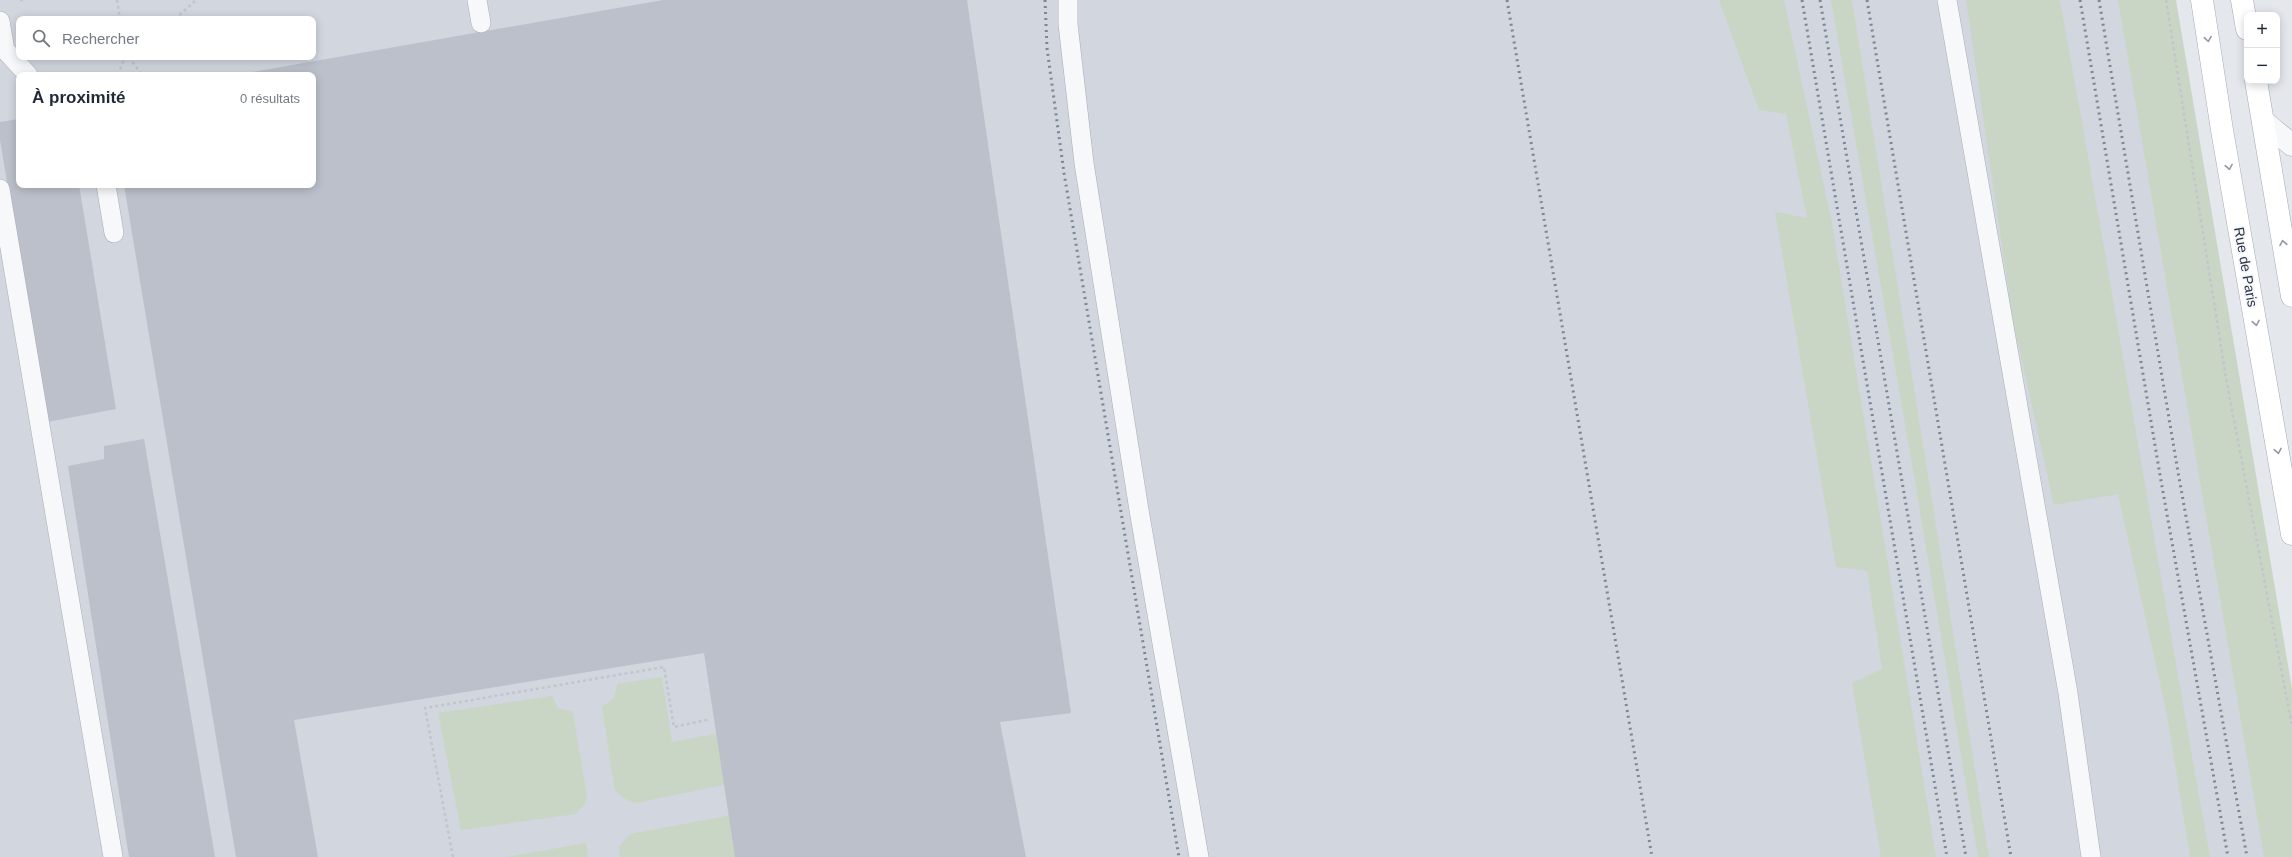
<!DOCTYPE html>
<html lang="fr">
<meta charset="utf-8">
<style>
:root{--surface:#fff;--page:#f2f2f3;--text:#1f2937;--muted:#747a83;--line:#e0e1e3}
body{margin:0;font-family:Arial,sans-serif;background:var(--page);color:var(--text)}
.controls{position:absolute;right:12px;top:12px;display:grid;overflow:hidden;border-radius:8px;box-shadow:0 2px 10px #0003}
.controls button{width:36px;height:36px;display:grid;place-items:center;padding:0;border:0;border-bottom:1px solid var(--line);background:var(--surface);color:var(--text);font:20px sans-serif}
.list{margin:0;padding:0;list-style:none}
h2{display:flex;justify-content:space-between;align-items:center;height:52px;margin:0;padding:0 16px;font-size:17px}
h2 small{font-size:13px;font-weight:400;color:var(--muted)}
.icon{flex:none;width:22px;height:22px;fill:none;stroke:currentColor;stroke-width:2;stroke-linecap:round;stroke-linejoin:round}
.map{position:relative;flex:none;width:2292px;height:857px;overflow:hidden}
.search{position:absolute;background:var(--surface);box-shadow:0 2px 10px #0003;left:16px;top:16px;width:300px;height:44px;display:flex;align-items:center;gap:10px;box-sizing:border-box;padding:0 14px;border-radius:8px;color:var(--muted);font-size:15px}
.panel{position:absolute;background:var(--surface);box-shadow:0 2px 10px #0003;left:16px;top:72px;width:300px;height:116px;border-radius:8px}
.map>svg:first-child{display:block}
.built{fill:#d2d6de;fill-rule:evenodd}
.green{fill:#c9d6c5}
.building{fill:#bbc0ca}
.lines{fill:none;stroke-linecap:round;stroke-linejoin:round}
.lane-casing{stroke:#a9aeb7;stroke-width:20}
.street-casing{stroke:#a9aeb7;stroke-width:23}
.primary-casing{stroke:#a3abb8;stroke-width:23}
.path{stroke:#c2c5cb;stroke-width:2.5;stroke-dasharray:3 3;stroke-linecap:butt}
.lane{stroke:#f7f8fa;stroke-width:19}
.street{stroke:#f7f8fa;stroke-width:22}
.primary{stroke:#fff;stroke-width:22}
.rail{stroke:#7d8696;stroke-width:3;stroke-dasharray:2 4;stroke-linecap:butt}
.oneway{stroke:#959aa2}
.labels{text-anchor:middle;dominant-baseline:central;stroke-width:3.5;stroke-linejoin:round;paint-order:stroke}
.street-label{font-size:14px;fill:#2b3445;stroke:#f4f6f9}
</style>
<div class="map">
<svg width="2292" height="857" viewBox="0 0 2292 857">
<rect width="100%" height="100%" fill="#e4e7ec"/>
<path class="built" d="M0,0H2133L2288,857H0ZM19,19H313V57H19ZM19,75H313V185H19Z"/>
<g class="green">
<path d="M1719,0H1784L1832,223L1936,857H1881L1852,683L1882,669L1867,571L1836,567L1775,212L1807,218L1786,114L1759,110Z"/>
<path d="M1831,0H1852L1989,857H1978L1912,464Z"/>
<path d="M1966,0H2060C2112,285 2159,572 2210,857H2190L2167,715L2118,494L2054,505L2013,321Z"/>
<path d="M2118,0H2176L2292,689V857H2264Z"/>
<path d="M662,677L672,742L720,733L728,784L636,803C625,800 620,796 614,787L602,706C613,701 616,696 617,684Z"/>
<path d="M552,696L558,708L573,712L587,797L585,804L576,814L461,830L438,713Z"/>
<path d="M732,815L738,857H620L619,847L630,834Z"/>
<path d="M586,843L588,857H506Z"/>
</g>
<g class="building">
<path d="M663,0H967L1071,713L1000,722L1026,857H735L704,653L294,720L318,857H236L124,185H313V75L241,74Z"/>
<path d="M19,119V185H79L116,409L47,422L0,140V122Z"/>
<path d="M144,439L215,857H129L68,466L104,459V446Z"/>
</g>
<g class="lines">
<g class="lane-casing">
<g id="lane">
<path d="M477,0L481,23"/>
<path d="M1068,0V24L1084,163L1139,510L1199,857"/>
<path d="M1947,0L2068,693L2091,857"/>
<path d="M0,21L5,50L28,75"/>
<path d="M106,185L114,233"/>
<path d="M0,189L113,857"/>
</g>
</g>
<g class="street-casing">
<path id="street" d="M2263,121L2292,145"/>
</g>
<g class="primary-casing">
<g id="primary">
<path d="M2202,0L2222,130L2292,534"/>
<path d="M2242,0L2247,29"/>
<path d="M2256,81L2292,296"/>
</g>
</g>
<g class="path">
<path d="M20,0H24"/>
<path d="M117,0L120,19"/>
<path d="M2166,0L2226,378L2292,726"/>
<path d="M175,19L196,0"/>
<path d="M129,57L142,75"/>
<path d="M118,75L125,57"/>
<path d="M453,857L425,708L664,667L674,727L710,719"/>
</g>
<use href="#lane" class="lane"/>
<use href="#street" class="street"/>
<use href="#primary" class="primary"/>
<g class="rail">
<path d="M1045,0L1047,48L1064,173L1179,857"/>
<path d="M1507,0L1652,857"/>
<path d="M1802,0L1947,857"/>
<path d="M1820,0L1966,857"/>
<path d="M1867,0L2011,857"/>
<path d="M2080,0L2160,475L2228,857"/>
<path d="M2099,0L2178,472L2247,857"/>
</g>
</g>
<defs><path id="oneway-chevron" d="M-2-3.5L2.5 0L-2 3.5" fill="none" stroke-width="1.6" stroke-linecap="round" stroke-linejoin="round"/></defs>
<g class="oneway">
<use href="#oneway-chevron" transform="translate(2208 39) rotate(81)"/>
<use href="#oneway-chevron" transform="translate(2229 167) rotate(80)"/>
<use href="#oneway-chevron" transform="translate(2283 243) rotate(-100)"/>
<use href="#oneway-chevron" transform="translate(2256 323) rotate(80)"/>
<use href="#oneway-chevron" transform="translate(2278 451) rotate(80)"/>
</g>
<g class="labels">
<g class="street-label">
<text transform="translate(2246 267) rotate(80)">Rue de Paris</text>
</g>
</g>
</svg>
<div class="controls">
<button>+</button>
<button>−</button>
</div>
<div class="search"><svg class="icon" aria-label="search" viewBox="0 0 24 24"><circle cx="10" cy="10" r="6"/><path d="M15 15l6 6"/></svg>Rechercher</div>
<section class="panel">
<h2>À proximité<small>0 résultats</small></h2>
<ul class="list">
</ul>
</section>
</div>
